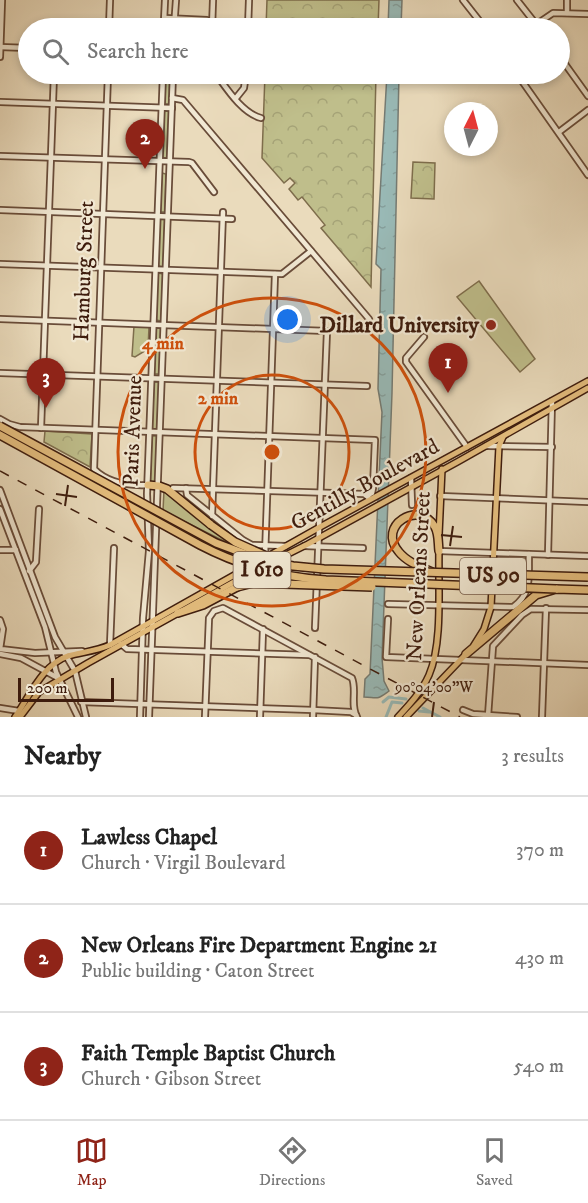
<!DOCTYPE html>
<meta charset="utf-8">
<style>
:root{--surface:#fff;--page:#f6f6f6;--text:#222;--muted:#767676;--line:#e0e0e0;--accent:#8f2418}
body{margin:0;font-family:"IM FELL DW Pica",serif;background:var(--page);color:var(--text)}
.compass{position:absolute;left:444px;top:102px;width:54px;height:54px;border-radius:50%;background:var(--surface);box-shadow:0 3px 9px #0003;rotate:6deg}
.scale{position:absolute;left:18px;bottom:15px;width:96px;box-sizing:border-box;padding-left:6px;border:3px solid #3e1c0d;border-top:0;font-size:16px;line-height:21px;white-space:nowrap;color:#3e1c0d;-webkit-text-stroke:4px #f1e8d3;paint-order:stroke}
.you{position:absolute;left:288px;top:320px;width:21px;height:21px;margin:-15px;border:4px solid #fff;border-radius:50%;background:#1a73e8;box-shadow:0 0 0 9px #1a73e833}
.badge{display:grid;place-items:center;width:39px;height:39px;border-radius:50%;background:var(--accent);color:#fff;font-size:20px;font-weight:700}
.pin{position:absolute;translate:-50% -50px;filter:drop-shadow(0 2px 3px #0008)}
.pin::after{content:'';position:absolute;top:32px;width:21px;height:18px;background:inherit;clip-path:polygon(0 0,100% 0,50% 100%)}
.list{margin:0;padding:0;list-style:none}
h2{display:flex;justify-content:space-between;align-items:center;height:78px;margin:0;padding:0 24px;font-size:26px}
h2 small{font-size:20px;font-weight:400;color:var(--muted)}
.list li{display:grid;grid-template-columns:39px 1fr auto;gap:18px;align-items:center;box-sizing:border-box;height:108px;padding:0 24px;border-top:2px solid var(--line)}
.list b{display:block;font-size:22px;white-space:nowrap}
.list p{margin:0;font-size:20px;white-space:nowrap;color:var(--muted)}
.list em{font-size:20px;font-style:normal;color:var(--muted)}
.icon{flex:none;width:33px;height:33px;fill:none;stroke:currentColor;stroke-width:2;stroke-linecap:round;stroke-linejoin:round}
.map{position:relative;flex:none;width:588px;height:717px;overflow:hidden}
.search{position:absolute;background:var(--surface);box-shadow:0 3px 9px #0003;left:18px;right:18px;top:18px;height:66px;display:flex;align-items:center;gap:15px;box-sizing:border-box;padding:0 21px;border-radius:33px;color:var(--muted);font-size:22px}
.sheet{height:402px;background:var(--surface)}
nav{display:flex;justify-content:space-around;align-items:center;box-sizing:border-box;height:84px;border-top:2px solid var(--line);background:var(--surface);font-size:16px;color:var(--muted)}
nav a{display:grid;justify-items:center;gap:3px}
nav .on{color:var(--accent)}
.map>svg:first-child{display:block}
.grass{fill:#bfbe8b;stroke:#7e6d4c;stroke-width:1.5}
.forest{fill:url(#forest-crowns);stroke:#7e6d4c;stroke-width:1.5}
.water{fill:url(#water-ripples);stroke:#757b73;stroke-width:1.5}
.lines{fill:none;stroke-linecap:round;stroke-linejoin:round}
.canal{stroke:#99bab7;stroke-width:3}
.minor-casing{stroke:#694c39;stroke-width:8}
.major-casing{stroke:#3e1c0d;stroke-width:8}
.highway-casing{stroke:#3e1c0d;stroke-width:10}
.minor{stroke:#f1e8d3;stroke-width:4.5}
.major{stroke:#e5be7e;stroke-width:5}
.highway{stroke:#e5be7e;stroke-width:7}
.rail{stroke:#3e1c0d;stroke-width:1.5;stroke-dasharray:10 10;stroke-linecap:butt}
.highway-bridge-casing{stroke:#3e1c0d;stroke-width:10;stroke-linecap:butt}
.highway-bridge{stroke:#e5be7e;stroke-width:7}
.ticks{fill:none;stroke:#3e1c0d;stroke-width:2}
.ring{fill:none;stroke:#ce500c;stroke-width:3}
.poi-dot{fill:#8f2418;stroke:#f1e8d3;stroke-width:2}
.labels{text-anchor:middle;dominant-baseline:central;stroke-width:4.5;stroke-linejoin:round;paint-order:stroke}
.shield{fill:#f1e8d3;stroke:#745948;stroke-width:1.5}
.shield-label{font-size:21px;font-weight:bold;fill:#3e1c0d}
.street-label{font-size:22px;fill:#3e1c0d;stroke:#f1e8d3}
.poi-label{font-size:22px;font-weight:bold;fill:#3e1c0d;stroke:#f1e8d3;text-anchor:end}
.ticks-label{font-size:15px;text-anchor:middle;fill:#3e1c0d;stroke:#f1e8d3;stroke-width:4.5;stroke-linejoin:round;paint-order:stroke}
.centre{fill:#ce500c;stroke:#f1e8d3;stroke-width:3}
.ring-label{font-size:18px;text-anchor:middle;font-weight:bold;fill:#ce500c;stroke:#f1e8d3;stroke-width:4.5;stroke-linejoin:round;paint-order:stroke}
</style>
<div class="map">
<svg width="588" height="717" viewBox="0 0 588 717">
<defs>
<pattern id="forest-crowns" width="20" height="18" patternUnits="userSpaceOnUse" patternTransform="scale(1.5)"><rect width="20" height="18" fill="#bfbe8b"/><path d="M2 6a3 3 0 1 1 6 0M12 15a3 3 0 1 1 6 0" fill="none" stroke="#a5a377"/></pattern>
<pattern id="water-ripples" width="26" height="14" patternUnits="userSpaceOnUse" patternTransform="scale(1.5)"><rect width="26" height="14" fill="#99bab7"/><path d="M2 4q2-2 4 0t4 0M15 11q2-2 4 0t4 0" fill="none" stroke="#859f9c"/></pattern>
</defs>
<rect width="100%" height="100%" fill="#eadbbc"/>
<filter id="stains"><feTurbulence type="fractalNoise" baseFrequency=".00333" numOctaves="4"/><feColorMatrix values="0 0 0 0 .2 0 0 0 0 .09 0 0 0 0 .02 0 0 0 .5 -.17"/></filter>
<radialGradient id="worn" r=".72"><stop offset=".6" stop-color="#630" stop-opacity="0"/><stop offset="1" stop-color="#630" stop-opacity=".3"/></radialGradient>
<g class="grass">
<path d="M165,74H170L169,104H164Z"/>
<path d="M163,111H169L167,158H162Z"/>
<path d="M162,173L166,174L165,212H160Z"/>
<path d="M160,219H165L163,267L158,266Z"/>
<path d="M158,273L163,274L161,321L156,320Z"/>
<path d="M479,281L535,359L520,372L457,297Z"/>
<path d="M134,326L149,327L148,349L135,357L132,356Z"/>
<path d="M156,328H161L159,374H154Z"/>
<path d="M154,382H159L157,429H152Z"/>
<path d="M152,436H157L156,483H150Z"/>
<path d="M164,490L234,544V546L163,511Z"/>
</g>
<g class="forest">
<path d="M267,0H379L378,28H266Z"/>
<path d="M265,74H376L371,287L321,228L325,225L302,197L298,200L289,189L295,183L290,178L284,183L262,158Z"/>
<path d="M413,162L435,163L434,199L411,198Z"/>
<path d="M45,431L92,434L90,467L44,442Z"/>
</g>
<g class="water">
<path d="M389,0H402L401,28H388Z"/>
<path d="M387,74H399L392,393L382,658L384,681L389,691C376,700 380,698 364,697L365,679L370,674L382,412L378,389L381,269L376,264Z"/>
</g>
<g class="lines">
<g class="canal">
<path d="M383,702L389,697L406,699"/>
<path d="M423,708L440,717"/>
<path d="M419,711L429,712"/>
<path d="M386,717L392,702L402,703"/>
</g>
<g class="minor-casing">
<g id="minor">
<path d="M463,0L485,28"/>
<path d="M517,0L539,28"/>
<path d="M567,13V0"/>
<path d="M165,18L207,20L212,23L248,25"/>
<path d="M164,21L165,0"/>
<path d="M164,26L207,27L212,23"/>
<path d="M109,28L110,0"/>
<path d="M174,28L176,0"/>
<path d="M212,28L213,0"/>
<path d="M248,28L249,0"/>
<path d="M531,28L553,13L588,14"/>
<path d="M0,47L28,48"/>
<path d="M0,57L2,0"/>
<path d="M560,57L588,96"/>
<path d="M108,74L94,469C108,483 128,486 148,485"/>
<path d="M216,74C227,89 242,113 261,118"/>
<path d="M517,74L588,175"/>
<path d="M172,98L183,100L369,319"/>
<path d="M236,98L244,88L246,74"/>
<path d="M0,102L172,108"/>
<path d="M559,132L588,110"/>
<path d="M0,156L189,162L192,163L214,192"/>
<path d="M0,210L232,219"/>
<path d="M0,264L282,274L311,251"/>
<path d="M0,319L327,331L315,628"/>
<path d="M424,337L406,358V362L467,447"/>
<path d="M0,373L367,386"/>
<path d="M0,419L9,424L20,427L375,440L373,488L372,493L368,495"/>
<path d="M41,428L54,74"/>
<path d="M486,446L552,447"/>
<path d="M411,478L412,505"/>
<path d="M173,488L364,494L369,498"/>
<path d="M186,488L187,495L243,540L252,545L286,546"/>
<path d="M0,490L55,637L75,671L86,717"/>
<path d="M440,496L588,502"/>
<path d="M0,509L45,627L56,672L78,717"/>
<path d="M212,516L223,212"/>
<path d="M304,546L363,548"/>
<path d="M0,550H16"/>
<path d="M439,551L588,556"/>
<path d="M548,555L552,401"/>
<path d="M265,556L275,274"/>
<path d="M29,571L36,562L39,509"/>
<path d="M388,604L513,607C533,593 528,576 529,554"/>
<path d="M388,619L386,657L588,665"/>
<path d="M0,620L3,629L0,649L35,653L82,651"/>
<path d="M121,644L127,649L309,655"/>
<path d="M110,645L114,548"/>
<path d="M0,654L21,658L58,678"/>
<path d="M81,702L313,710L351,712L356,715"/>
<path d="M0,708L19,711"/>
<path d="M463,710L473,714L517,717"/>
<path d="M488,716L493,646L522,615L531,609L588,610"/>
<path d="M140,717L143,618L149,551L147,494L163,74"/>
<path d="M149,717L173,74"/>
<path d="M205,717L209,618L214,611L223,608L352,678C357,690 350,705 357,717"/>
<path d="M260,717L263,629"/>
<path d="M313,717L315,657"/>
<path d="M542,717L546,608"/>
</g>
</g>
<g class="major-casing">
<g id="major">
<path d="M439,535L442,469"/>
<path d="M474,645L484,629L491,607L499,446L503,437"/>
<path d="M15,717C29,697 43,664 68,656C83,652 96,651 110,645L320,527L588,381"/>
<path d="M20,717L39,692L88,663L252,572L308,544L459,461L588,388"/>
<path d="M398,717C410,704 422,691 429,675C443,643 438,586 439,550"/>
<path d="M406,717L468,652"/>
</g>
</g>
<g class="highway-casing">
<g id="highway">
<path d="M148,485L159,486L167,489L211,525"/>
<path d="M432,572C421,567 407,562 399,552C376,526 419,499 435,527C439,534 438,543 439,551"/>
<path d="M178,613L203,605L237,587"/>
<path d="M466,654L536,595L556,589L588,590"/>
</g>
</g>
<use href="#minor" class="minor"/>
<use href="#major" class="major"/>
<use href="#highway" class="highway"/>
<path class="rail" d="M0,471L460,717"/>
<g class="highway-bridge-casing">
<g id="highway-bridge">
<path d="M0,426L216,543L261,560L293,566L324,569L588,577"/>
<path d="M0,435L200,545C240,566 281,577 326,580L556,589"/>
<path d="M211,525L235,542L273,559"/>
<path d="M237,587L253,583L372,587"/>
</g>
</g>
<use href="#highway-bridge" class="highway-bridge"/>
</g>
<path class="ticks" d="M56,494L77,497M65,506L68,485M441,535L462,537M450,546L453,526M432,717L434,702"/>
<g class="ring">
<circle cx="272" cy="452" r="77"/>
<circle cx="272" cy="452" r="154"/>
</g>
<circle class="poi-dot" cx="491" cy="325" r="6"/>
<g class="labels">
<g class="shield">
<rect x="233.5" y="552" width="57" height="36" rx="4.5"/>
<rect x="460" y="558" width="66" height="36" rx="4.5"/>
</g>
<g class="shield-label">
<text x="262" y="570">I 610</text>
<text x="493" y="576">US 90</text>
</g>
<g class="street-label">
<text transform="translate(84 271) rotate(-88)">Hamburg Street</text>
<text transform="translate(133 431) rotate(-88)">Paris Avenue</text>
<text transform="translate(365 485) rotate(-29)">Gentilly Boulevard</text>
<text transform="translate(419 576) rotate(-87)">New Orleans Street</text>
</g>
<g class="poi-label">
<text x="479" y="325">Dillard University</text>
</g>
</g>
<g class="ticks-label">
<text x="434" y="692">90°04'00"W</text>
</g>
<circle cx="272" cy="452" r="9" class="centre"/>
<g class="ring-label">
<text x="163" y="349">4 min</text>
<text x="218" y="404">2 min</text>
</g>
<rect width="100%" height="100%" filter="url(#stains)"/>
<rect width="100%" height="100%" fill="url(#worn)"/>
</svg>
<svg class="compass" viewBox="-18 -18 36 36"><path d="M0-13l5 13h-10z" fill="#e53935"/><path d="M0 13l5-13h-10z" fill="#767676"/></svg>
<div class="scale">200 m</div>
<div class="you"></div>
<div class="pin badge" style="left:448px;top:393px">1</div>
<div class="pin badge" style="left:145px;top:169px">2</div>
<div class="pin badge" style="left:46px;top:408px">3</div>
<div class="search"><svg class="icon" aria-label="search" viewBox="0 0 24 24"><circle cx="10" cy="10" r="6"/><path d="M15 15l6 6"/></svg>Search here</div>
</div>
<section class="sheet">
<h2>Nearby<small>3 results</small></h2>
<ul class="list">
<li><span class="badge">1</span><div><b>Lawless Chapel</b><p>Church · Virgil Boulevard</p></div><em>370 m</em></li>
<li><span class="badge">2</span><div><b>New Orleans Fire Department Engine 21</b><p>Public building · Caton Street</p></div><em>430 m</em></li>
<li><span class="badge">3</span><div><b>Faith Temple Baptist Church</b><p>Church · Gibson Street</p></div><em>540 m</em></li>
</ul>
</section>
<nav>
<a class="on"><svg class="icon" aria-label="map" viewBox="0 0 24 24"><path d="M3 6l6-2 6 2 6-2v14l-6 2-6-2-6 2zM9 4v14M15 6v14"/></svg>Map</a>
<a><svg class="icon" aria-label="directions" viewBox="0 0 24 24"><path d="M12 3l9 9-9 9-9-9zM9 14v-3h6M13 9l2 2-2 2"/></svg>Directions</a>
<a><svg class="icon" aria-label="saved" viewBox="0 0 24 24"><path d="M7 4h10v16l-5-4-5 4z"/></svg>Saved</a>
</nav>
